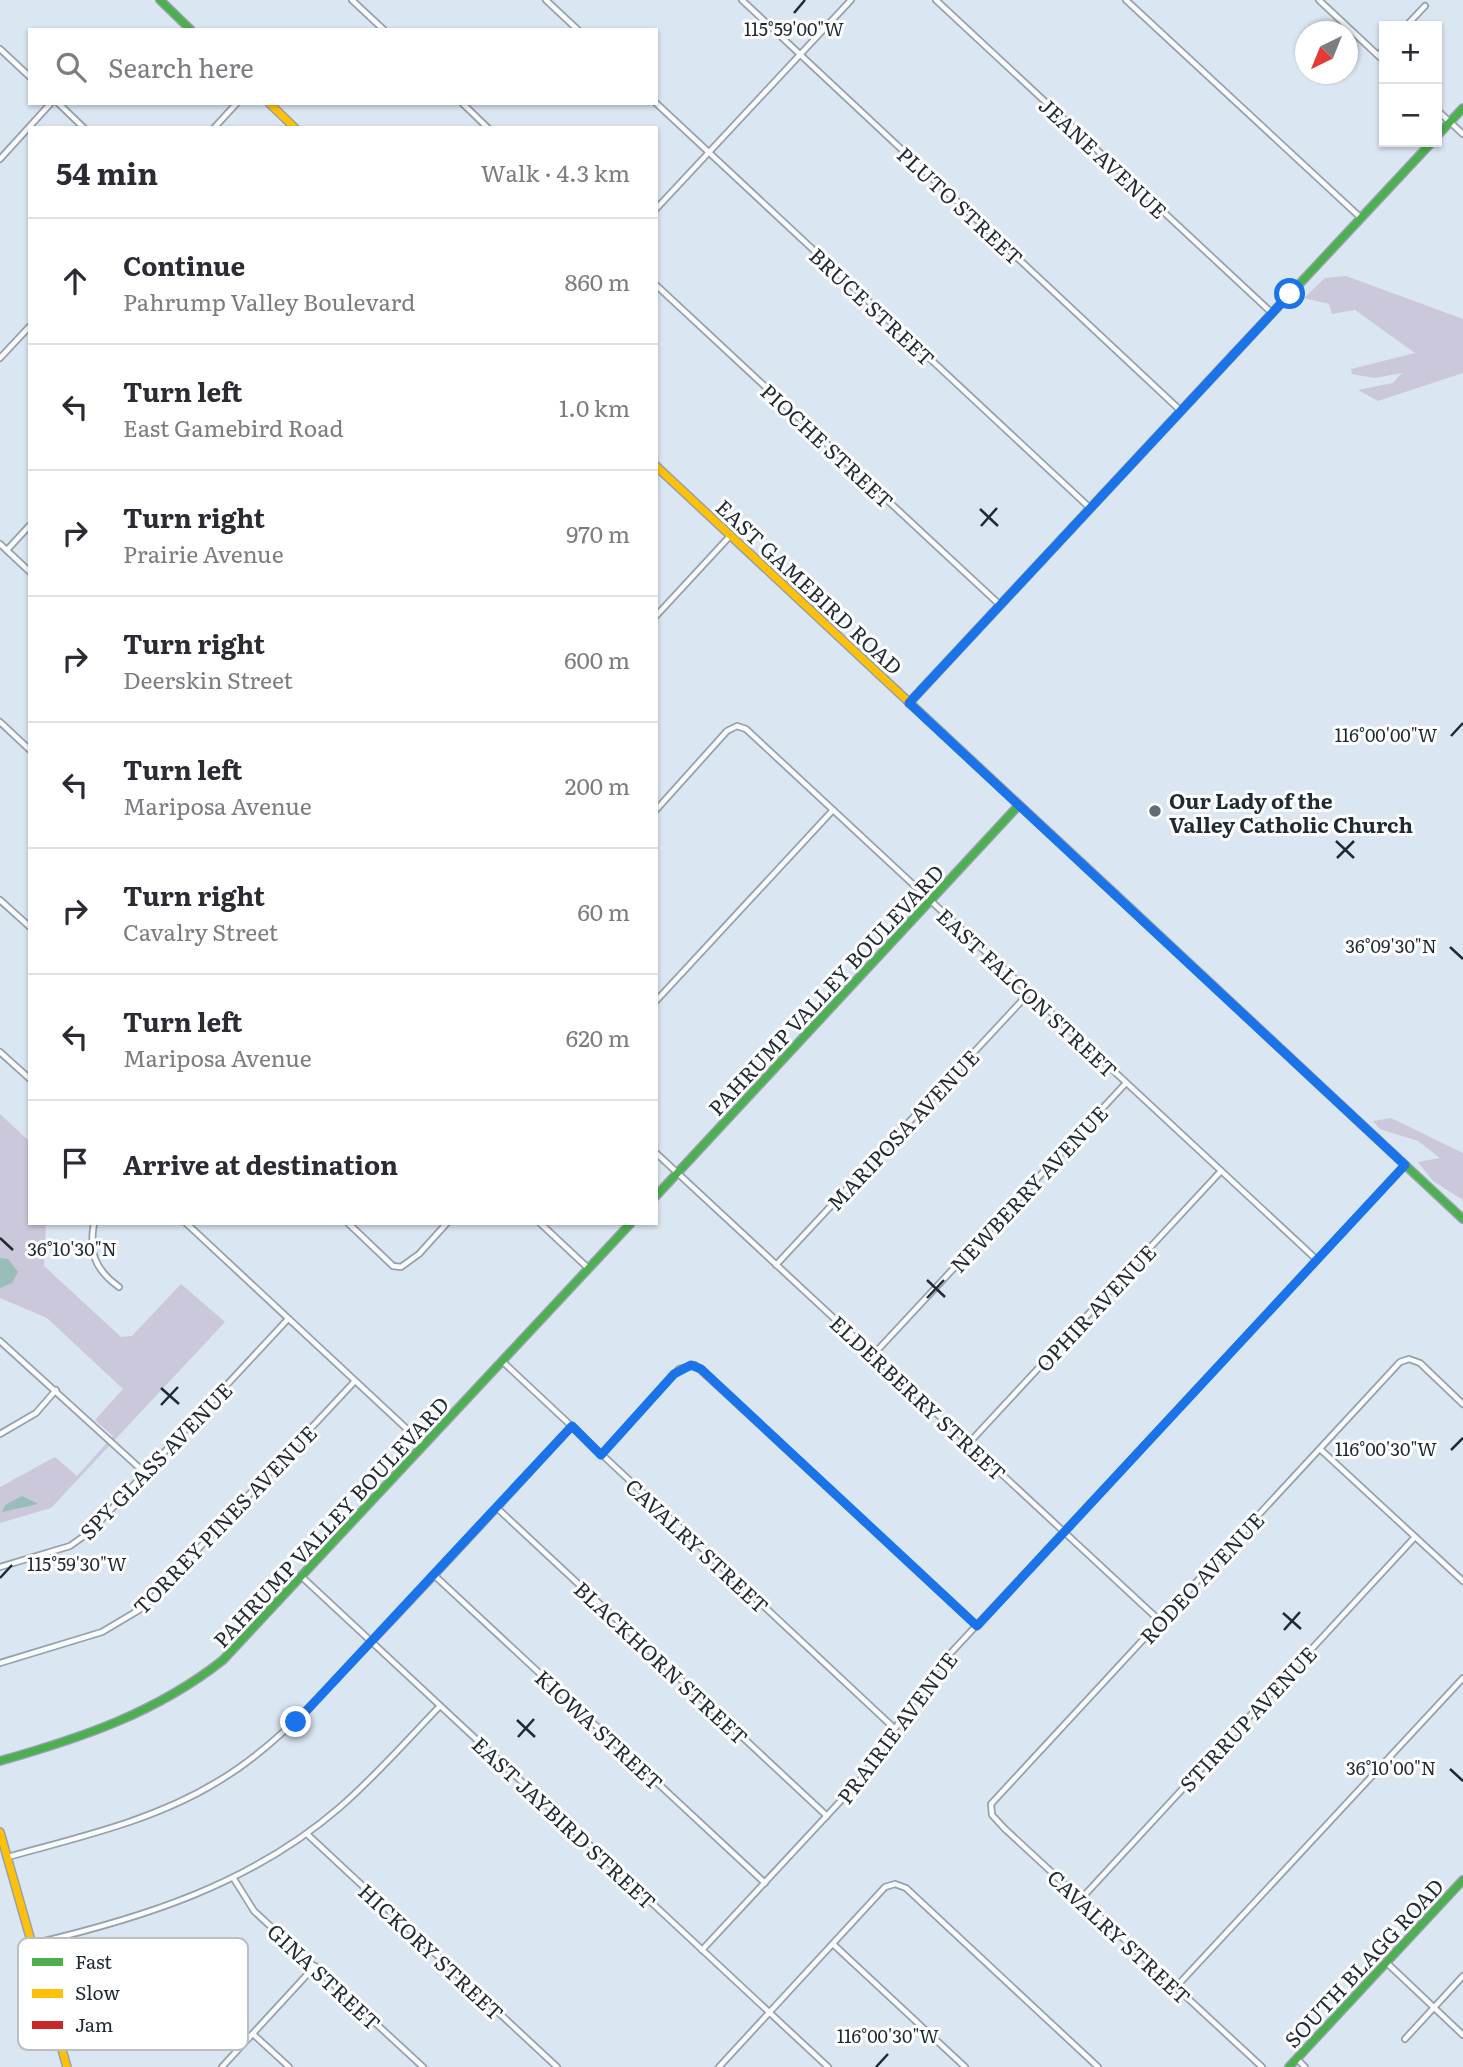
<!DOCTYPE html>
<meta charset="utf-8">
<style>
:root{--surface:#fff;--page:#f7f7f7;--text:#2b2b33;--muted:#7c7c81;--line:#e1e1e2}
body{margin:0;font-family:Literata,serif;background:var(--page);color:var(--text)}
.controls{position:absolute;right:21px;top:21px;display:grid;overflow:hidden;border-radius:0px;box-shadow:0 2px 5px #0004}
.controls button{width:63px;height:63px;display:grid;place-items:center;padding:0;border:0;border-bottom:2px solid var(--line);background:var(--surface);color:var(--text);font:35px sans-serif}
.compass{position:absolute;left:1295px;top:21px;width:63px;height:63px;border-radius:50%;background:var(--surface);box-shadow:0 2px 5px #0004;rotate:223deg}
.stop{position:absolute;width:21px;height:21px;margin:-16px;border:5px solid #1a73e8;border-radius:50%;background:#fff}
.stop.end{background:#1a73e8;border-color:#fff;box-shadow:0 2px 7px #0008}
.list{margin:0;padding:0;list-style:none}
h2{display:flex;justify-content:space-between;align-items:center;height:91px;margin:0;padding:0 28px;font-size:30px}
h2 small{font-size:23px;font-weight:400;color:var(--muted)}
.list li{display:grid;grid-template-columns:46px 1fr auto;gap:21px;align-items:center;box-sizing:border-box;height:126px;padding:0 28px;border-top:2px solid var(--line)}
.list b{display:block;font-size:26px;white-space:nowrap}
.list p{margin:0;font-size:23px;white-space:nowrap;color:var(--muted)}
.list em{font-size:23px;font-style:normal;color:var(--muted)}
.icon{flex:none;width:38px;height:38px;fill:none;stroke:currentColor;stroke-width:2;stroke-linecap:round;stroke-linejoin:round}
.map{position:relative;flex:none;width:1463px;height:2067px;overflow:hidden}
.search{position:absolute;background:var(--surface);box-shadow:0 2px 5px #0004;left:28px;top:28px;width:630px;height:77px;display:flex;align-items:center;gap:18px;box-sizing:border-box;padding:0 24px;border-radius:0px;color:var(--muted);font-size:26px}
.panel{position:absolute;background:var(--surface);box-shadow:0 2px 5px #0004;left:28px;top:126px;width:630px;height:1099px;border-radius:0px}
.map>svg:first-child{display:block}
.green{fill:#cac8da}
.water{fill:#99bdb9}
.lines{fill:none;stroke-linecap:round;stroke-linejoin:round}
.street-casing{stroke:#97a1ab;stroke-width:8}
.fast-casing{stroke:#97a1ab;stroke-width:10}
.slow-casing{stroke:#97a1ab;stroke-width:10}
.jam-casing{stroke:#97a1ab;stroke-width:10}
.street{stroke:#f9fbfd;stroke-width:4.5}
.fast{stroke:#4caf50;stroke-width:7}
.slow{stroke:#ffc107;stroke-width:7}
.jam{stroke:#c62828;stroke-width:7}
.route{stroke:#1a73e8;stroke-width:9}
.ticks{fill:none;stroke:#1f2a34;stroke-width:2.5}
.poi-dot{fill:#606c76;stroke:#fff;stroke-width:2.5}
.labels{text-anchor:middle;dominant-baseline:central;stroke-width:6;stroke-linejoin:round;paint-order:stroke}
.street-label{font-size:21px;fill:#1f2a34;stroke:#fff}
.poi-label{font-size:21px;font-weight:bold;fill:#1f2a34;stroke:#fff;text-anchor:start}
.key{fill:#fff;stroke:#bcbfc2;stroke-width:2}
.key-label{font-size:19px;fill:#1f2a34}
.ticks-label{font-size:18px;text-anchor:middle;fill:#1f2a34;stroke:#fff;stroke-width:6;stroke-linejoin:round;paint-order:stroke}
</style>
<div class="map">
<svg width="1463" height="2067" viewBox="0 0 1463 2067">
<rect width="100%" height="100%" fill="#dae6f2"/>
<g class="green">
<path d="M1346,276L1463,319V373L1378,401L1358,390L1393,383L1402,373L1374,378L1352,374L1351,369L1415,353L1355,310L1332,314L1329,304L1304,298L1325,278Z"/>
<path d="M0,1114L30,1142V1223H46L44,1266L121,1337L132,1336L181,1284L225,1322L51,1508L0,1523V1487L55,1457L77,1476L113,1436L95,1420L123,1389L47,1318L0,1298Z"/>
<path d="M1391,1118L1463,1153V1200L1433,1181L1418,1162L1440,1158L1418,1141L1380,1129L1373,1121Z"/>
</g>
<g class="water">
<path d="M0,1258L8,1259L18,1272L12,1283L0,1288Z"/>
<path d="M22,1496L38,1504L2,1512L5,1505Z"/>
</g>
<g class="lines">
<g class="street-casing">
<g id="street">
<path d="M352,0L384,30"/>
<path d="M546,0L578,30"/>
<path d="M742,0L1181,411"/>
<path d="M936,0L1272,313"/>
<path d="M1126,0L1361,218"/>
<path d="M1319,0L1384,61"/>
<path d="M1406,26L1425,6"/>
<path d="M0,49L30,77"/>
<path d="M1378,55L1384,49"/>
<path d="M58,103L84,128"/>
<path d="M462,103L488,128"/>
<path d="M656,103L1090,508"/>
<path d="M1437,110L1463,134"/>
<path d="M214,128L237,103"/>
<path d="M0,159L51,103"/>
<path d="M656,209L851,0"/>
<path d="M656,285L1000,605"/>
<path d="M0,358L30,326"/>
<path d="M0,544L30,572"/>
<path d="M7,550L30,525"/>
<path d="M656,616L730,536"/>
<path d="M0,722L30,750"/>
<path d="M656,810L727,731L737,726L746,729L1317,1260"/>
<path d="M0,900L30,927"/>
<path d="M656,1001L833,810"/>
<path d="M0,1052L30,1079"/>
<path d="M656,1153L1160,1621"/>
<path d="M94,1223C89,1252 94,1269 119,1287"/>
<path d="M186,1223L423,1444"/>
<path d="M348,1223L393,1266L401,1267L419,1254L447,1223"/>
<path d="M540,1223L588,1268"/>
<path d="M776,1265L1029,993"/>
<path d="M0,1341L145,1473"/>
<path d="M873,1355L1126,1083"/>
<path d="M502,1361L894,1728"/>
<path d="M0,1434L36,1413L56,1390"/>
<path d="M969,1443L1221,1171"/>
<path d="M1320,1449L1463,1581"/>
<path d="M601,1455L679,1369L695,1365L977,1626"/>
<path d="M497,1508L827,1816"/>
<path d="M0,1567L70,1546L91,1531L288,1319"/>
<path d="M434,1575L765,1883"/>
<path d="M302,1577L828,2067"/>
<path d="M0,1663L102,1632L144,1607L355,1381"/>
<path d="M307,1834L557,2067"/>
<path d="M8,1857C79,1837 153,1821 217,1782C276,1747 318,1697 366,1648C436,1575 504,1501 572,1426"/>
<path d="M234,1879L254,1911L423,2067"/>
<path d="M1081,1899L1415,1537"/>
<path d="M32,1944C143,1918 251,1884 339,1808C375,1777 407,1740 440,1706"/>
<path d="M833,1944L965,2067"/>
<path d="M702,1950L861,1779L934,1671L1405,1165"/>
<path d="M1387,1963L1463,2035"/>
<path d="M1176,1987L1463,1678"/>
<path d="M253,2034L289,2067"/>
<path d="M1405,2039L1463,1976"/>
<path d="M1297,2059L1305,2067"/>
<path d="M222,2067L315,1966"/>
<path d="M719,2067L885,1887L895,1884L906,1888L1098,2067"/>
<path d="M1262,2067L1004,1828L992,1815L991,1804L1400,1362L1409,1359L1420,1363L1463,1404"/>
</g>
</g>
<g class="fast-casing">
<g id="fast">
<path d="M160,0L191,30"/>
<path d="M1437,136L1463,108"/>
<path d="M1233,355L1432,142"/>
<path d="M1115,894L1463,1219"/>
<path d="M656,1196L1019,805"/>
<path d="M0,1761C81,1738 156,1713 223,1660L631,1223"/>
<path d="M1289,2067L1463,1880"/>
</g>
</g>
<g class="slow-casing">
<g id="slow">
<path d="M269,103L295,128"/>
<path d="M656,466L942,733"/>
<path d="M909,703L1233,355"/>
<path d="M0,1832L67,2067"/>
</g>
</g>
<g class="jam-casing">
<path id="jam" d="M942,733L1115,894"/>
</g>
<use href="#street" class="street"/>
<use href="#fast" class="fast"/>
<use href="#slow" class="slow"/>
<use href="#jam" class="jam"/>
</g>
<g class="lines">
<path class="route" d="M296,1722L572,1426L601,1455L674,1374L691,1365L701,1369L977,1626L1405,1165L909,703L1290,294"/>
</g>
<path class="ticks" d="M794,13L805,0M980,509L998,526M981,526L997,508M1451,736L1463,723M1336,841L1354,858M1337,858L1354,841M1450,947L1463,959M0,1238L13,1250M927,1280L945,1297M927,1298L944,1280M161,1388L179,1404M161,1405L178,1387M1451,1450L1463,1438M0,1578L12,1565M1283,1613L1301,1629M1284,1630L1300,1612M517,1720L535,1737M518,1737L534,1719M1450,1769L1463,1781M876,2067L888,2054"/>
<circle class="poi-dot" cx="1155" cy="811" r="7"/>
<g class="labels">
<g class="street-label">
<text transform="translate(1104 157) rotate(43)">JEANE AVENUE</text>
<text transform="translate(961 205) rotate(43)">PLUTO STREET</text>
<text transform="translate(873 306) rotate(43)">BRUCE STREET</text>
<text transform="translate(828 445) rotate(43)">PIOCHE STREET</text>
<text transform="translate(810 586) rotate(43)">EAST GAMEBIRD ROAD</text>
<text transform="translate(825 989) rotate(-47)">PAHRUMP VALLEY BOULEVARD</text>
<text transform="translate(1028 992) rotate(43)">EAST FALCON STREET</text>
<text transform="translate(902 1129) rotate(-47)">MARIPOSA AVENUE</text>
<text transform="translate(1028 1188) rotate(-47)">NEWBERRY AVENUE</text>
<text transform="translate(1095 1307) rotate(-47)">OPHIR AVENUE</text>
<text transform="translate(919 1397) rotate(43)">ELDERBERRY STREET</text>
<text transform="translate(155 1460) rotate(-46)">SPY GLASS AVENUE</text>
<text transform="translate(224 1519) rotate(-46)">TORREY PINES AVENUE</text>
<text transform="translate(330 1521) rotate(-47)">PAHRUMP VALLEY BOULEVARD</text>
<text transform="translate(698 1545) rotate(43)">CAVALRY STREET</text>
<text transform="translate(1201 1577) rotate(-47)">RODEO AVENUE</text>
<text transform="translate(662 1662) rotate(43)">BLACKHORN STREET</text>
<text transform="translate(1247 1718) rotate(-47)">STIRRUP AVENUE</text>
<text transform="translate(896 1727) rotate(-53)">PRAIRIE AVENUE</text>
<text transform="translate(600 1729) rotate(43)">KIOWA STREET</text>
<text transform="translate(565 1822) rotate(43)">EAST JAYBIRD STREET</text>
<text transform="translate(1120 1936) rotate(43)">CAVALRY STREET</text>
<text transform="translate(432 1951) rotate(43)">HICKORY STREET</text>
<text transform="translate(1363 1962) rotate(-47)">SOUTH BLAGG ROAD</text>
<text transform="translate(325 1976) rotate(43)">GINA STREET</text>
</g>
<g class="poi-label">
<text x="1169" y="799">Our Lady of the<tspan x="1169" dy="24">Valley Catholic Church</tspan></text>
</g>
</g>
<rect x="18" y="1938" width="230" height="112" rx="10" class="key"/>
<rect x="32" y="1958" width="31" height="8" fill="#4caf50"/>
<rect x="32" y="1989" width="31" height="9" fill="#ffc107"/>
<rect x="32" y="2021" width="31" height="8" fill="#c62828"/>
<g class="key-label">
<text x="75" y="1969">Fast</text>
<text x="75" y="2000">Slow</text>
<text x="75" y="2032">Jam</text>
</g>
<g class="ticks-label">
<text x="794" y="36">115°59'00"W</text>
<text x="1386" y="742">116°00'00"W</text>
<text x="1391" y="953">36°09'30"N</text>
<text x="72" y="1256">36°10'30"N</text>
<text x="1386" y="1456">116°00'30"W</text>
<text x="77" y="1571">115°59'30"W</text>
<text x="1391" y="1775">36°10'00"N</text>
<text x="888" y="2043">116°00'30"W</text>
</g>
</svg>
<div class="controls">
<button>+</button>
<button>−</button>
</div>
<svg class="compass" viewBox="-18 -18 36 36"><path d="M0-13l5 13h-10z" fill="#e53935"/><path d="M0 13l5-13h-10z" fill="#7c7c81"/></svg>
<div class="stop" style="left:1290px;top:294px"></div>
<div class="stop end" style="left:296px;top:1722px"></div>
<div class="search"><svg class="icon" aria-label="search" viewBox="0 0 24 24"><circle cx="10" cy="10" r="6"/><path d="M15 15l6 6"/></svg>Search here</div>
<section class="panel">
<h2>54 min<small>Walk · 4.3 km</small></h2>
<ul class="list">
<li><svg class="icon" aria-label="ahead" viewBox="0 0 24 24"><path d="M12 20V5M6 11l6-6 6 6"/></svg><div><b>Continue</b><p>Pahrump Valley Boulevard</p></div><em>860 m</em></li>
<li><svg class="icon" aria-label="left" viewBox="0 0 24 24"><path d="M17 20v-9H6M10 6l-5 5 5 5"/></svg><div><b>Turn left</b><p>East Gamebird Road</p></div><em>1.0 km</em></li>
<li><svg class="icon" aria-label="right" viewBox="0 0 24 24"><path d="M7 20v-9h11M14 6l5 5-5 5"/></svg><div><b>Turn right</b><p>Prairie Avenue</p></div><em>970 m</em></li>
<li><svg class="icon" aria-label="right" viewBox="0 0 24 24"><path d="M7 20v-9h11M14 6l5 5-5 5"/></svg><div><b>Turn right</b><p>Deerskin Street</p></div><em>600 m</em></li>
<li><svg class="icon" aria-label="left" viewBox="0 0 24 24"><path d="M17 20v-9H6M10 6l-5 5 5 5"/></svg><div><b>Turn left</b><p>Mariposa Avenue</p></div><em>200 m</em></li>
<li><svg class="icon" aria-label="right" viewBox="0 0 24 24"><path d="M7 20v-9h11M14 6l5 5-5 5"/></svg><div><b>Turn right</b><p>Cavalry Street</p></div><em>60 m</em></li>
<li><svg class="icon" aria-label="left" viewBox="0 0 24 24"><path d="M17 20v-9H6M10 6l-5 5 5 5"/></svg><div><b>Turn left</b><p>Mariposa Avenue</p></div><em>620 m</em></li>
<li><svg class="icon" aria-label="arrive" viewBox="0 0 24 24"><path d="M6 21V4h12l-3 4 3 4H6"/></svg><div><b>Arrive at destination</b></div></li>
</ul>
</section>
</div>
